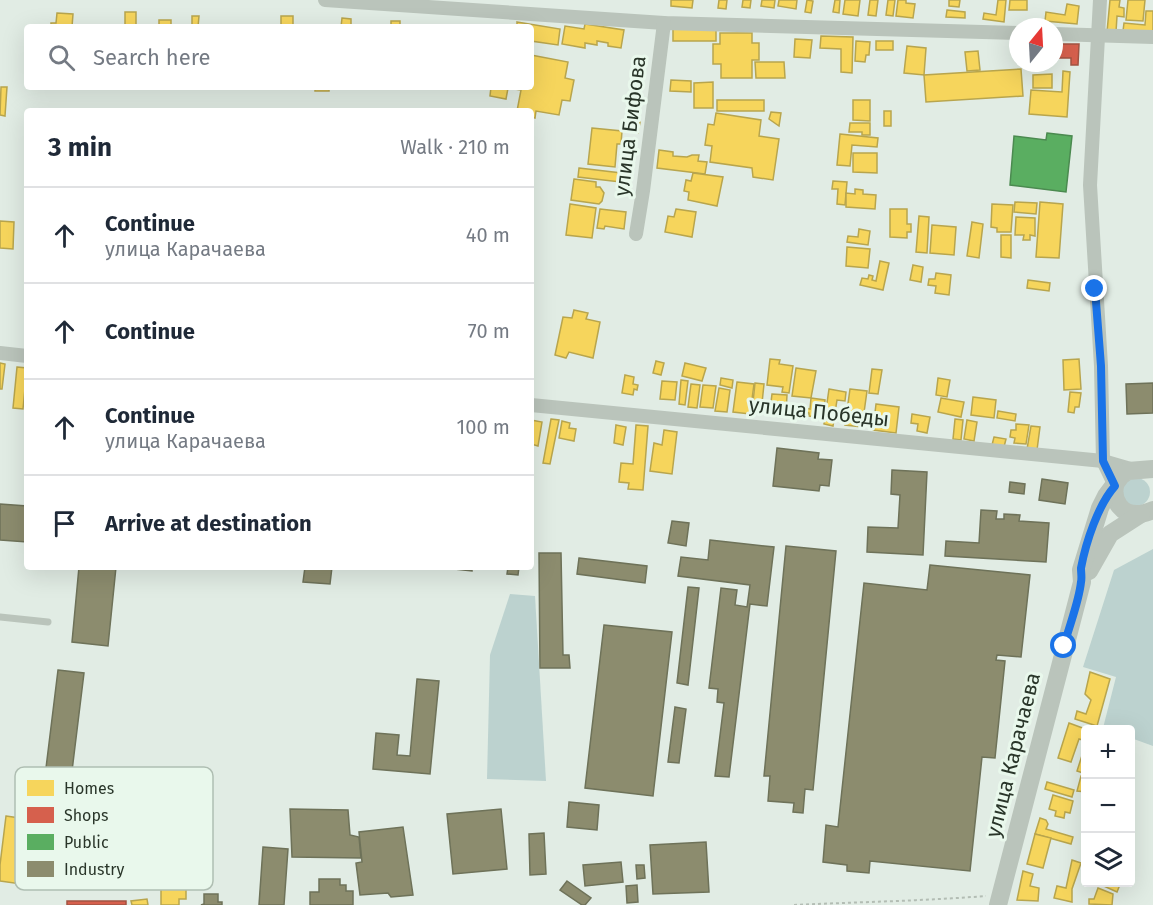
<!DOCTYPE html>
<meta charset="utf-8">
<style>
:root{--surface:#fff;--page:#f6f6f7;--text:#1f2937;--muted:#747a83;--line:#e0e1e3}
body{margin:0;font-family:"Fira Sans",sans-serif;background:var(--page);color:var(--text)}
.controls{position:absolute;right:18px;bottom:18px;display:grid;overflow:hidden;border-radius:6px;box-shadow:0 6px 24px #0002}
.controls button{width:54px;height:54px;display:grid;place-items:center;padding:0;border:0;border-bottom:2px solid var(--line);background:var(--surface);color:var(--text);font:30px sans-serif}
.compass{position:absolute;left:1009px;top:18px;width:54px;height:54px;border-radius:50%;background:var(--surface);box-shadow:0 6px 24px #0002;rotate:18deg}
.stop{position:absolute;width:18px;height:18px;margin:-14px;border:4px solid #1a73e8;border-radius:50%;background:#fff}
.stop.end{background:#1a73e8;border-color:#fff;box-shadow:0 2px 6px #0008}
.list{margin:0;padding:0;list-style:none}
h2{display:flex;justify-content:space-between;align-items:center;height:78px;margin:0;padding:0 24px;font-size:26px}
h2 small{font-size:20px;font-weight:400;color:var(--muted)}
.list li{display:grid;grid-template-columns:39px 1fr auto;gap:18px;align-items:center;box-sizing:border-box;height:96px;padding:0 24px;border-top:2px solid var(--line)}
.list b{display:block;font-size:22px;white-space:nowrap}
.list p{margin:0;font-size:20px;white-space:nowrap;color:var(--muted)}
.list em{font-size:20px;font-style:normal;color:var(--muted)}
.icon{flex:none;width:33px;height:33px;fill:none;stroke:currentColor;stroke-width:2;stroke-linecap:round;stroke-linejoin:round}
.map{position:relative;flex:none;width:1153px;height:905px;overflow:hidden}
.search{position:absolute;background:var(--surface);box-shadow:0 6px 24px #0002;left:24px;top:24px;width:510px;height:66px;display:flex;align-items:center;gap:15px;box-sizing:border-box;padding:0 21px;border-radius:6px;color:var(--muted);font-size:22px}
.panel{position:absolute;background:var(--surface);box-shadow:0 6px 24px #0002;left:24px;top:108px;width:510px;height:462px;border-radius:6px}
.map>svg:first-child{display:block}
.green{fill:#bcd2cf}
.homes{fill:#f6d55c;stroke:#b8a54d;stroke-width:1.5}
.shops{fill:#d6604d;stroke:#a25342;stroke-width:1.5}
.public{fill:#5aae61;stroke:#4b8a50;stroke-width:1.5}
.industry{fill:#8c8c6e;stroke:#6e7259;stroke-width:1.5}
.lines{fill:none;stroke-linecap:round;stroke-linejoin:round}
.path{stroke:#b3bdb4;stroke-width:2;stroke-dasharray:3 3;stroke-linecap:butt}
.service{stroke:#bac4bb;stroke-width:7}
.minor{stroke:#bac4bb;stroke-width:14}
.tertiary{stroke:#bac4bb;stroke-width:18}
.route{stroke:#1a73e8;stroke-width:8}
.labels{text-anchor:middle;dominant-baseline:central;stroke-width:6;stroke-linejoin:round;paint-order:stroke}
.street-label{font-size:21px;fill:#293529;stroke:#e9f8ec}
.key{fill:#e9f8ec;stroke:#afbeb2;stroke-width:1.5}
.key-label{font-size:16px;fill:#293529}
</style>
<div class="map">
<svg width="1153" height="905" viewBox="0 0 1153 905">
<rect width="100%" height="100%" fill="#e1ece4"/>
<g class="green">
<circle cx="1136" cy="492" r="14"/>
<path d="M1153,549V746L1131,738L1130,730L1103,728L1116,677L1083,667L1114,570Z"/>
<path d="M510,594L535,596L546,781L487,779L490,655Z"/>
</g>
<g class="homes">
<path d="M671,0H693L692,8L671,6Z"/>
<path d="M719,0H727L726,9L718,8Z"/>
<path d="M743,0H751L750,8L742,7Z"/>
<path d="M762,0H775L774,8L761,6Z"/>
<path d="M779,0H797L796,9L778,6Z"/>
<path d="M807,0L813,1L811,13L805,12Z"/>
<path d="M835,0H840L839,13L833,12Z"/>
<path d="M845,0H860L858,16L843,14Z"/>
<path d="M870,0H878L876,16L868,15Z"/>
<path d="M888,0H895L893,16L886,15Z"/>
<path d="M898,0H906V3L915,4L913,18L896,16Z"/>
<path d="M949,0H960L959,7L949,6Z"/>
<path d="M998,0H1006L1004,22L983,19L984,13L996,15Z"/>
<path d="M1010,0H1027V10H1009Z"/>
<path d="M1110,0H1120L1119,7L1124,8V17L1117,16L1116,32H1107Z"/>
<path d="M1128,0H1145L1143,21L1126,20Z"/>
<path d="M1067,4L1079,6L1077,24L1045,21L1046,12L1065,15Z"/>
<path d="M947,10L965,12V18L946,17Z"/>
<path d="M1146,11H1153V33L1123,31L1124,23L1145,25Z"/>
<path d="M125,12H136V27H138H125Z"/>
<path d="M57,13L73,14L72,27H51V23H56Z"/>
<path d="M192,16H199L198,27H192Z"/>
<rect x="281" y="16" width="12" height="11"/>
<path d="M342,18L351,19V27H341Z"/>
<rect x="159" y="20" width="12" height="7"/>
<rect x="391" y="21" width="9" height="6"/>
<path d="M517,22L560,29L558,45L531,41V27H517Z"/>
<path d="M585,24L624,30L621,48L608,46V43L597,41V45L585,43V48L562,44L565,26L584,29Z"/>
<rect x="673" y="28" width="43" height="13"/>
<path d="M720,33H752V43H759V60H752V78H721V64H713V44H720Z"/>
<path d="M821,36L853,37L852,73L841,72V49L820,48Z"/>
<path d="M795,39L812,40L810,58L794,57Z"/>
<path d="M856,41L870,42L869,55H866L865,62L855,61Z"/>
<rect x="876" y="41" width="17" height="9"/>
<path d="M907,46L926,48L924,75L904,73Z"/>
<path d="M978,51L980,70L967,71L965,52Z"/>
<path d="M531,55L568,62L565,78L574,80L570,101L562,100L559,115L536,111L535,118L531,117V111H517L521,90L508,88L506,99L490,96L491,87H531Z"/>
<path d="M755,62H784L785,78H756Z"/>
<path d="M1021,69L1023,96L926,102L924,75Z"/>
<path d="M1063,71L1070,72L1067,117L1029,114L1031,90L1062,92Z"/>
<path d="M1052,74V88H1033V75Z"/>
<path d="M671,80L691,81V92L670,91Z"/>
<path d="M713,82V108H694V83Z"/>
<path d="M1,87H7L5,116L0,115Z"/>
<rect x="315" y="87" width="14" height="4"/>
<rect x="717" y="100" width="47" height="11"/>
<path d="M853,100H870V121L853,120Z"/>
<rect x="884" y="111" width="7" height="15"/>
<path d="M771,112L781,113L779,126L769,119Z"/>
<path d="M716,113L761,120L759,136L779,139L773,180L753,177L752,168L710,162L712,146L705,145L708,124L714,125Z"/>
<path d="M627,120L640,122L638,133L625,131Z"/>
<path d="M850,123H870V135H862V132H849Z"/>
<path d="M592,128L622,131L621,144H617L615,167L588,164Z"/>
<path d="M840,134L878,138L877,147L852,145L850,166L837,165Z"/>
<path d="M659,150L673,152V156L687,157L692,155H699L698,161L707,162L705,174L657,168Z"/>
<path d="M853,153H877V173L853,172Z"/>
<path d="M579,168L630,174L629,183L578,177Z"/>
<path d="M693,173L723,177L717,206L688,200L689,192L684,191L686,180L691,181Z"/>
<path d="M574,179L596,182V187H600L604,193L602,201L599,204L571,200Z"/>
<path d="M833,181L847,182L845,205L837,204L838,189H832Z"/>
<path d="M855,189L863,190V194L876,195L875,209L846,207V193L855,194Z"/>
<path d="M1015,202L1037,203L1036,214L1014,212Z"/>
<path d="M1040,202L1063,204L1059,258L1036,257Z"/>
<path d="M570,204L596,208L592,238L566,235Z"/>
<path d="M992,204L1013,205L1011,232H997V228L991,227Z"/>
<path d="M600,209L626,212L624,229L605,226L604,229L597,228Z"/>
<path d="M676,209L696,212L692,237L665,232L668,216L674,217Z"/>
<path d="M890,209H907V224H911V232H907V238L890,237Z"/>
<path d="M919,216L929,217L927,253L916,252Z"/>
<path d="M1016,217L1035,218V236L1030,235V240H1023L1024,235H1015Z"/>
<path d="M0,221L14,222L13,249L0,248Z"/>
<path d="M972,222L983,224L979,258L967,256Z"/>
<path d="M932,225L956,227L954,255L930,253Z"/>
<path d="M859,229L870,231L868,245L847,242L848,236L858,237Z"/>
<path d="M1001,235H1011V258L1001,257Z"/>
<path d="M847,247L870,249L868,268L846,266Z"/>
<path d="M880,261L889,263L883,290L860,285L862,278L868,279L869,275L873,276L872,280L876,281Z"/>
<path d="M913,265L923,267L921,282L910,280Z"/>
<path d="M936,273L951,275L949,295L935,293L936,286L928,285L929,279H935Z"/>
<path d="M1028,280L1050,283L1049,291L1027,288Z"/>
<path d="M574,310L588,313L586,319L600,322L593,358L569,352L566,358L555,355L563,317L572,318Z"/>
<path d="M770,359L780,360L779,364L793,366L789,393L782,392L783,387L767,385Z"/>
<path d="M1079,359L1081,389L1064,390L1063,360Z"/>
<path d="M656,361L664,363L661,375L653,373Z"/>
<path d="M0,363L5,364L2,389H0Z"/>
<path d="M685,363L706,368L702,381L682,376Z"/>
<path d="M17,367L27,368L23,409L13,408Z"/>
<path d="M796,368L816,371L811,398L792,396Z"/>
<path d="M872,369L882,370L878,394L869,393Z"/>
<path d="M625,375L634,377L633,384L638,385L637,390L634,389L633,395L622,393Z"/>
<path d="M721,378L733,380L732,388L720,385Z"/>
<path d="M938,378L950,380L947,397L936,395Z"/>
<path d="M681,380L688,381L685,405L679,404Z"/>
<path d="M662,381L677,382L675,400L660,399Z"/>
<path d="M737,382L754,384L750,414L733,412Z"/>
<path d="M755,383L764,384L761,413L752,412Z"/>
<path d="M691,384L700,385L697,408L688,407Z"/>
<path d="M703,385L716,386L713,408L700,407Z"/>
<path d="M719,388L730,390L727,412L715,411Z"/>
<path d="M829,389L846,392L845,401L837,400L833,426L824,424Z"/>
<path d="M850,389L867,391L862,427L845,425Z"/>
<path d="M1070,392L1081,393L1079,407H1075L1074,413L1068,412Z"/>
<path d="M772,394L787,395L786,412L770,410Z"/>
<path d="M973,397L996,400L994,418L971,415Z"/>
<path d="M811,398L825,400L823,418L809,416V413L805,412V408L810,409Z"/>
<path d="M941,398L964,402L961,417L938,412Z"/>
<path d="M876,404L899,407L896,433L873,430Z"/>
<path d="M998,411L1016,414L1015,421L997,418Z"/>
<path d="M912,414L930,417L927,433L917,431L918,424L911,423Z"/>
<path d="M551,419L559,420L550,464L543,463Z"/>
<path d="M955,419L963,420L961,440L953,439Z"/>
<path d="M531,420L542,422L538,446L531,444Z"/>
<path d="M967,420L977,422L974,441L964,439Z"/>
<path d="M562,421L570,423L569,428L576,429L574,441L559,438Z"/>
<path d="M1016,424L1029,425L1026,444L1014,443L1015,438L1010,437L1011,430H1016Z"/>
<path d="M616,425L626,427L623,445L614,443Z"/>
<path d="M636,425L648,426L643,490L628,489L629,483L619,482L621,463L633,464Z"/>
<path d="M1031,426L1040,427L1037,450L1027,449Z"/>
<path d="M664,430L677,432L672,474L650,471L654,443L662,445Z"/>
<path d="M994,437L1006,439L1004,447L992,445Z"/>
<path d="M1090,672L1110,679L1097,726L1075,719L1077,711L1086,714L1091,700L1085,694Z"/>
<path d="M1069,723L1088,730H1086V741L1079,739L1071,762L1058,758Z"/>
<path d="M1086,743V774L1077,771Z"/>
<path d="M1081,776L1086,777V792L1077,791Z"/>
<path d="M1047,782L1074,790L1072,797L1045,789Z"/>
<path d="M1053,795L1073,801L1070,813L1065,812L1064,818L1055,816L1056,811L1049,809Z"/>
<path d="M6,816L40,821L37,842L31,841L30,849L26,852L21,884L0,881V865Z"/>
<path d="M1040,818L1046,820L1048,824L1046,829L1073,837L1071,844L1035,834Z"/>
<path d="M1035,834L1051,838L1043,868L1027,864Z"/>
<path d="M161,853H170V864H186V899H179V905H161Z"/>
<path d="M1072,860L1081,863L1072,889V902L1054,898L1057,886L1066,888Z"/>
<path d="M1023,871L1033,874L1030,886L1039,888L1038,901L1017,900Z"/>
<path d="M1100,882H1121L1117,892L1099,884Z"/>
<path d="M1098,888L1113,894L1112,905L1089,904V899H1094Z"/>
<path d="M147,899L148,905H132L131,901Z"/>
</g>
<g class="shops">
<path d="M1058,44H1079L1078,65H1071V58H1057Z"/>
<rect x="67" y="901" width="59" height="4"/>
</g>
<path class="public" d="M1047,133L1072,136L1066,192L1010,185L1014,136L1046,140Z"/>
<g class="industry">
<path d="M1153,383V413L1127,414L1126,384Z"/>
<path d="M777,448L819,453L818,459L832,460L829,486L820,485L819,491L773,486Z"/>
<path d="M892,470L927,472L923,555L867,552L868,527L898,528L900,495L891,494Z"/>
<path d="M1042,479L1068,483L1065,504L1039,500Z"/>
<path d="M1010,482L1025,484L1024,494L1009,492Z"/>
<path d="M0,504L27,506V542L0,540Z"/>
<path d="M981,510L997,511L996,519H1004V514L1020,515L1019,521L1049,523L1046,562L945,556L946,541L979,543Z"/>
<path d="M672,521L689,523L686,546L668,543Z"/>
<path d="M710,540L774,547L767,606L750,604L729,777L715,776L724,703L717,702L718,689L709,688L721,588L737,590L735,605L747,607L750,585L678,576L681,557L708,560Z"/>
<path d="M786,546L836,551L813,790L805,789L803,813L793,812L794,803L768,801L770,776H764Z"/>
<path d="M539,553H561L563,655H569L570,668H540Z"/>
<path d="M579,558L647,566L645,583L577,574Z"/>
<path d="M930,565L1030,575L1021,657L997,655L996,660L1005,661L995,758L982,757L970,871L870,861L869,873L847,871V865L823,862L826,825L838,827L864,583L927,590Z"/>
<path d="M79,567H116L108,646L72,642Z"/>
<path d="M305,567H332L330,584L303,582Z"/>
<path d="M435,567H472V571Z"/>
<path d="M508,567H519L518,575L507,574Z"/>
<path d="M688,587L699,588L688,685L677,683Z"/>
<path d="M604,625L672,632L653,796L585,788Z"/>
<path d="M58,670L84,673L72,771L46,768Z"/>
<path d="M417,679L439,681L430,774L373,769L376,733L399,735L397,755L410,756Z"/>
<path d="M675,707L686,709L679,763L668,762Z"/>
<path d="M569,802L599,805L597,830L567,827Z"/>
<path d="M290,809L348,810L350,835L359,837L361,858L292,857Z"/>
<path d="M501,809L507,869L453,874L447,814Z"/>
<path d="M403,827L413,895L391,897L388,893L360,895L356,863L362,862L359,832Z"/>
<path d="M544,833L546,874L530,875L529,834Z"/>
<path d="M706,842L709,892L653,894L650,845Z"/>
<path d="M263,847L288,849L284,905H259Z"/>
<path d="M621,862L623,882L585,886L583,865Z"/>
<path d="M636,865H644L645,878L637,879Z"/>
<path d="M319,879H340V885H346V891H353V905H310V892H319Z"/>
<path d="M567,881L591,898L585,905H582L560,890Z"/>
<path d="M637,885L638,902L627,903L626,886Z"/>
<path d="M204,894H218V902H222V905H201L204,904Z"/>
</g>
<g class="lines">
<path class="path" d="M794,905C858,902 922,901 986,896"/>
<path class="service" d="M0,617L48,622"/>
<g class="minor">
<path d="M325,0L664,23L1018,33"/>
<path d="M1100,0L1090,185L1101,366L1103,461L1115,486"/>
<path d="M1054,34L1153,37"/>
<path d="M636,234L643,191L664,23"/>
<path d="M0,353L27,356"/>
<path d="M531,405L1103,461L1134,470"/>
</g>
<g class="tertiary">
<path d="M1115,486C1112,501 1122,515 1138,514C1143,514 1148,512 1153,510"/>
<path d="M1089,571L1110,534L1141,514"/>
<path d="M998,905L1082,582L1081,570L1100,508L1106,496L1121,476L1128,471L1153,469"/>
</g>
</g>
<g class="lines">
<path class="route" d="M1064,646C1069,626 1079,602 1081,582C1082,578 1081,573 1081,568C1086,542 1098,505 1115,486L1103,461L1101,366L1095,289"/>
</g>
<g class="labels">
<g class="street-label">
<text transform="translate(630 126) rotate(-83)">улица Бифова</text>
<text transform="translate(819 412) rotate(6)">улица Победы</text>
<text transform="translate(1013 755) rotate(-76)">улица Карачаева</text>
</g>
</g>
<rect x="15" y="767" width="198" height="123" rx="9" class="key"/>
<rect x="27" y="780" width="27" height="16" fill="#f6d55c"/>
<rect x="27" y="807" width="27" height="16" fill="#d6604d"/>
<rect x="27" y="834" width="27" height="16" fill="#5aae61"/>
<rect x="27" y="861" width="27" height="16" fill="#8c8c6e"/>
<g class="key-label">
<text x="64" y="794">Homes</text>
<text x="64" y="821">Shops</text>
<text x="64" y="848">Public</text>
<text x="64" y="875">Industry</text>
</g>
</svg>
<div class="controls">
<button>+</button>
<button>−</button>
<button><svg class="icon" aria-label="layers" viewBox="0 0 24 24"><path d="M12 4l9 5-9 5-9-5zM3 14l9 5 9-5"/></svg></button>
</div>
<svg class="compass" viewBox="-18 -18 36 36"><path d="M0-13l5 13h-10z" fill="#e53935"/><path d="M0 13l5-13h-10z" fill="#747a83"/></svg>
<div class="stop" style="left:1064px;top:646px"></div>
<div class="stop end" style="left:1095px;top:289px"></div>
<div class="search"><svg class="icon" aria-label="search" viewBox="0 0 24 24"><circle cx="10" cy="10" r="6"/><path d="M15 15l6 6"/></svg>Search here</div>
<section class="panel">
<h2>3 min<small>Walk · 210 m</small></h2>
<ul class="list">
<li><svg class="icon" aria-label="ahead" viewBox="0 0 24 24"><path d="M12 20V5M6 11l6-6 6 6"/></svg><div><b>Continue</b><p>улица Карачаева</p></div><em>40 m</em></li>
<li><svg class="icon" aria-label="ahead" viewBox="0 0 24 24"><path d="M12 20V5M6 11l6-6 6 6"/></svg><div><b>Continue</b></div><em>70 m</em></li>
<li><svg class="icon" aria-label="ahead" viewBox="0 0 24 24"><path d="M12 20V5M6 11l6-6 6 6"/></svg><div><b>Continue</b><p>улица Карачаева</p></div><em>100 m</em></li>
<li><svg class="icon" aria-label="arrive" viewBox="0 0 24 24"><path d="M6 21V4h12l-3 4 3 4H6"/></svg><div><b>Arrive at destination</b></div></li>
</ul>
</section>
</div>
